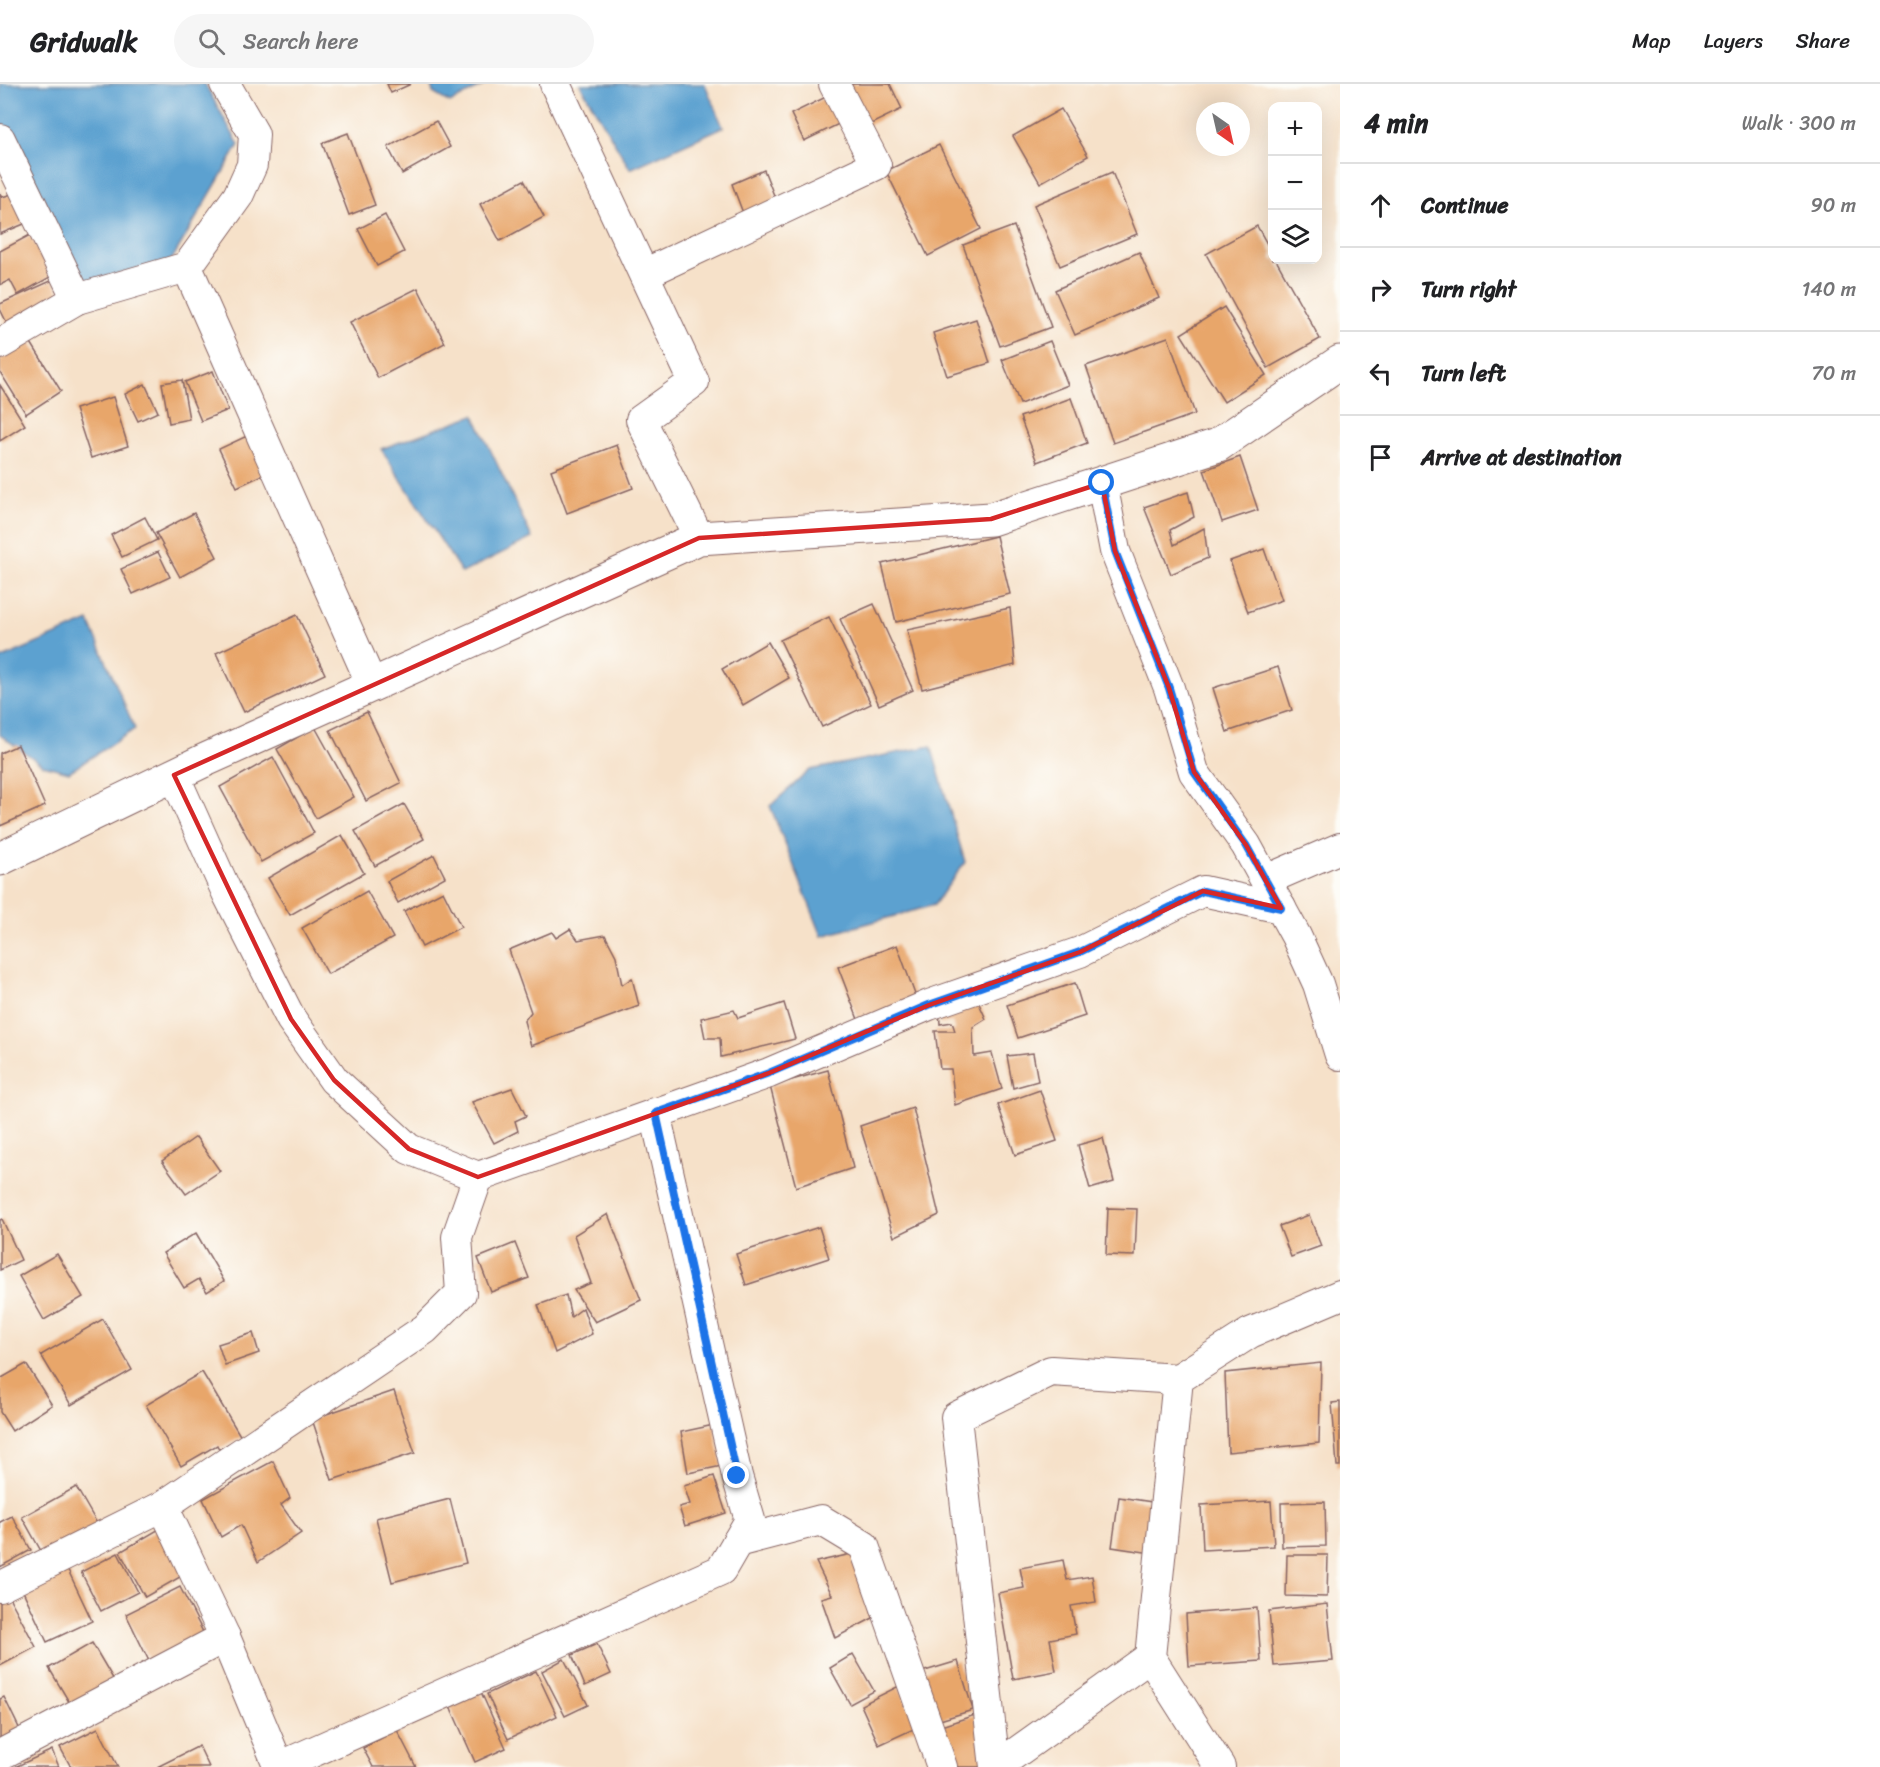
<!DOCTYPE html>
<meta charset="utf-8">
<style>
:root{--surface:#fff;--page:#f6f6f6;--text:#202124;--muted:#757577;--line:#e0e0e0}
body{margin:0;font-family:Sriracha,sans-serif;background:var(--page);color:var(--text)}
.controls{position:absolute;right:18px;top:18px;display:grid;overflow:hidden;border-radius:12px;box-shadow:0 6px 24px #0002}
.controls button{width:54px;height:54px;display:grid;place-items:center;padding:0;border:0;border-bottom:2px solid var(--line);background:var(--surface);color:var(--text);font:30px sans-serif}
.compass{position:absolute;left:1196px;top:18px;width:54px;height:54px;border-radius:50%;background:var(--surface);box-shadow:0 6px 24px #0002;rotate:146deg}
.stop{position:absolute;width:18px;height:18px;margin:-14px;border:4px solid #1a73e8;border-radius:50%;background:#fff}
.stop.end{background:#1a73e8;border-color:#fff;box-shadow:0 2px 6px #0008}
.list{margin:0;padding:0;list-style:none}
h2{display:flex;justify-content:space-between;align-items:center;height:78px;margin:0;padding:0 24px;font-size:26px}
h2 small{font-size:20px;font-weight:400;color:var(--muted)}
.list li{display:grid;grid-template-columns:39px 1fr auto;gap:18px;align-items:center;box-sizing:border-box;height:84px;padding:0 24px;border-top:2px solid var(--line)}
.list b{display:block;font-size:22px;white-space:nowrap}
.list em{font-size:20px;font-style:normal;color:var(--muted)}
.icon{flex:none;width:33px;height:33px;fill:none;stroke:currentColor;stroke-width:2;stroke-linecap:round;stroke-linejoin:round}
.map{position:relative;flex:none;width:1340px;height:1683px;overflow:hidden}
header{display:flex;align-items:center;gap:36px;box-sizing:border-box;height:84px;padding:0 30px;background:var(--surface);border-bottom:2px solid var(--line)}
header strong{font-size:28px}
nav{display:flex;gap:33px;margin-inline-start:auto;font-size:21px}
.search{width:420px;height:54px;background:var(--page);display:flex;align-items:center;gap:15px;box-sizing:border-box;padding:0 21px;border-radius:33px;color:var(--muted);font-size:22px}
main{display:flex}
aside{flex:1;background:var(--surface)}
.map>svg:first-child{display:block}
.water{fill:#5ba1d0;stroke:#52607e;stroke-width:1.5}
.building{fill:#e8a66a}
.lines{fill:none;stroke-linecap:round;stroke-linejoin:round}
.minor-casing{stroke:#866362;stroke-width:32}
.secondary-casing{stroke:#866362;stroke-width:35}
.minor{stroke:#fff;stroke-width:30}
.secondary{stroke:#fff;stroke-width:33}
.route{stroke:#1a73e8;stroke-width:8}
.marked{fill:none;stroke:#d62828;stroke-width:4.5;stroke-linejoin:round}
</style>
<header>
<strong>Gridwalk</strong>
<div class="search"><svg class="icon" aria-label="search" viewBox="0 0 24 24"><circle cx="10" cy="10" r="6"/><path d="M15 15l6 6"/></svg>Search here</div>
<nav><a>Map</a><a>Layers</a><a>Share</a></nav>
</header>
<main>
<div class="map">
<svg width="1340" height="1683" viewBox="0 0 1340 1683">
<rect width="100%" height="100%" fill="#fdfcf7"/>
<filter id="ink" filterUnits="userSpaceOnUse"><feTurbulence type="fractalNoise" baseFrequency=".0167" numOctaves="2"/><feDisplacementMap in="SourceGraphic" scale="12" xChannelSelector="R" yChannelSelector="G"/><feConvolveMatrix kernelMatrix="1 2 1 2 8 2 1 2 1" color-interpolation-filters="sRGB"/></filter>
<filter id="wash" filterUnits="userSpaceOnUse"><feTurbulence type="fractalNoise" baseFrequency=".008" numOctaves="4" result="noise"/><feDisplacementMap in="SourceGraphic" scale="24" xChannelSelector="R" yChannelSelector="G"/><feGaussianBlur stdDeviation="1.35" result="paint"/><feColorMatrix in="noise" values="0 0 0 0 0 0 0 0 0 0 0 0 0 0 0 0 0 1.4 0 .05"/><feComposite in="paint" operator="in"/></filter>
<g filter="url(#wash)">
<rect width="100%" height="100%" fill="#f6e1c9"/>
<g class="water">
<path d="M0,0H205L239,61L171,177L79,200L0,45Z"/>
<path d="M431,0H486L450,19L433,9Z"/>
<path d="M580,0H705L723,43L630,85Z"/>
<path d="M474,331L532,454L462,489L381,365Z"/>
<path d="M89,537L135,645L69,688L43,681L0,651V575Z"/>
<path d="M931,662L965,778L934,821L822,852L770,722L810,686Z"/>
</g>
<g id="blocks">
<g class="building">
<path d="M387,0H411L391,9Z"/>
<path d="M842,0H890L902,25L863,44Z"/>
<path d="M834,9L847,36L804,57L791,30Z"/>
<path d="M1061,25L1088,72L1040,99L1013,52Z"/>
<path d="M436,37L450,63L402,90L388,63Z"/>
<path d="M348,49L375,121L349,131L322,59Z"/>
<path d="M939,61L981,145L928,172L886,87Z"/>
<path d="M764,86L779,124L746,137L732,100Z"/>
<path d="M1112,88L1137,150L1060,182L1034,121Z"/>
<path d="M524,96L544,133L500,157L480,120Z"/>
<path d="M0,109L2,113L12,110L24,140L0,150Z"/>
<path d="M385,131L404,168L377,182L358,145Z"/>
<path d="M1014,142L1051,243L1000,262L963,161Z"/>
<path d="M1257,142L1272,169V176H1276L1320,255L1268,284L1206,170Z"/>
<path d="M30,151L52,192L18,211L10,196L0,201V167Z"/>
<path d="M1139,168L1159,214L1075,251L1055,206Z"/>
<path d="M53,196L63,218L9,243L0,225V220Z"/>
<path d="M418,204L445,259L378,294L350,238Z"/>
<path d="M1224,223L1266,291L1224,318L1181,250Z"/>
<path d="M976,235L990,279L947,292L933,249Z"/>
<path d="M1168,253L1195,330L1113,359L1086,282Z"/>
<path d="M30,257L61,307L26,330L0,288V276Z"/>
<path d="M1050,257L1068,301L1020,320L1002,276Z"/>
<path d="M213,287L228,326L201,337L185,298Z"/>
<path d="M182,296L189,335L169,339L162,299Z"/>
<path d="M145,300L158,328L138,337L125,310Z"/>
<path d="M0,301L25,341L0,357Z"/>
<path d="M113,313L128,362L91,374L75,325Z"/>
<path d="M1071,314L1087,359L1037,378L1020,333Z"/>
<path d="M249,351L267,389L237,403L219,365Z"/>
<path d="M617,361L633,404L567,429L551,386Z"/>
<path d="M1240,373L1258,426L1222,438L1204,386Z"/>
<path d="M1188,408L1194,433L1170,446L1174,461L1204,444L1208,474L1171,490L1144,423Z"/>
<path d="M194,429L217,473L180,493L156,449Z"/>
<path d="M145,433L157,456L122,473L111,451Z"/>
<path d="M996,452L1010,510L896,538L882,480Z"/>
<path d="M1264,465L1282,516L1248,528L1230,477Z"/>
<path d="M158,468L170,493L133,510L121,485Z"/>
<path d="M874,520L913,606L879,621L840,535Z"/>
<path d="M1010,524L1015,581L922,605L907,546Z"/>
<path d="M297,531L325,590L244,628L216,569Z"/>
<path d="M829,533L871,620L822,643L780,556Z"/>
<path d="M768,558L789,594L743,621L722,585Z"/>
<path d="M1278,583L1292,626L1227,648L1213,604Z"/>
<path d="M367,628L401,699L366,717L330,646Z"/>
<path d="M315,643L354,713L316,734L277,665Z"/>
<path d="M18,661L45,722L0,742V669Z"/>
<path d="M273,673L314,749L261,778L220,703Z"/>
<path d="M404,720L424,755L375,782L355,747Z"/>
<path d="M342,751L364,789L290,831L268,794Z"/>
<path d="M434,771L445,793L398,819L387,797Z"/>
<path d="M367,807L393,854L328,890L302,844Z"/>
<path d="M443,807L461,843L422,863L404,827Z"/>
<path d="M570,845L578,856L605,851L616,872L622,901L632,894L639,922L531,962L524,937L531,928L509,866L552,848L556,854Z"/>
<path d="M897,861L917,916L859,938L838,883Z"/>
<path d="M1075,899L1085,932L1018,954L1007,921Z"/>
<path d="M977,915L986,935L973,943L974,972L992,969L1002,1005L955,1021L951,985H940L935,947H955L952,938L940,940L939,925Z"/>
<path d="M784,919L795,955L721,973L720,954H705L701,934L734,926L738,934Z"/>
<path d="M1033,969L1038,997L1013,1004L1007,972Z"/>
<path d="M828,986L853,1084L796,1103L770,1002Z"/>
<path d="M512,1004L526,1032L515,1037L518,1047L494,1059L472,1018Z"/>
<path d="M1040,1006L1057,1057L1015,1071L998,1021Z"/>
<path d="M913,1024L939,1131L894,1153L860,1042Z"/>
<path d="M196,1053L220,1087L186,1110L162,1077Z"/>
<path d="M1103,1054L1114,1098L1090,1105L1078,1061Z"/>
<path d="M1108,1124L1137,1125L1135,1172L1106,1171Z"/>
<path d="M608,1130L641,1216L595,1238L574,1206L591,1199L574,1151Z"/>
<path d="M1309,1131L1321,1162L1291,1173L1279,1142Z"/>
<path d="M2,1135L21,1176L0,1186V1136Z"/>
<path d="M819,1143L829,1174L746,1201L736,1170Z"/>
<path d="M196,1149L224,1197L207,1208L199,1195L184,1204L163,1169Z"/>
<path d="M515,1159L529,1194L491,1208L478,1174Z"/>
<path d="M57,1170L83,1213L44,1236L19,1192Z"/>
<path d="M566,1211L571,1233L583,1224L592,1250L555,1269L538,1221Z"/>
<path d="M103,1235L132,1286L71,1321L41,1271Z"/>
<path d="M253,1249L259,1269L225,1281L218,1260Z"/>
<path d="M1321,1279L1319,1359L1228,1368L1225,1289Z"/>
<path d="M26,1280L52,1321L12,1347L0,1328V1295Z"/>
<path d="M202,1288L241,1353L219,1365L217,1361L181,1382L146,1321Z"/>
<path d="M394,1307L415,1369L332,1396L312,1335Z"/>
<path d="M1340,1318V1382H1337L1332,1319Z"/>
<path d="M714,1341L722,1382L688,1389L681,1348Z"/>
<path d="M273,1377L290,1414L281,1421L301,1449L258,1478L241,1441L221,1453L203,1415Z"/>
<path d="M714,1392L726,1429L685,1442L679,1423L690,1420L684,1402Z"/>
<path d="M76,1403L99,1443L45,1474L22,1433Z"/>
<path d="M1119,1413L1165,1420L1158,1470L1112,1463Z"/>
<path d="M450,1415L466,1479L392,1498L376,1434Z"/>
<path d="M1271,1417L1274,1462L1203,1466L1201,1421Z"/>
<path d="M1325,1418L1326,1462L1282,1463L1281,1419Z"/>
<path d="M12,1432L31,1466L0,1483V1438Z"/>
<path d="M161,1444L187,1489L145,1513L120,1468Z"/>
<path d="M118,1469L138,1508L101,1527L81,1488Z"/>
<path d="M856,1469L873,1534L835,1554L821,1514L832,1511L816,1478Z"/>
<path d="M1287,1471H1328L1327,1513L1286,1512Z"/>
<path d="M1063,1476L1067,1496L1092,1492L1096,1518L1071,1522L1076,1550L1050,1555L1056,1587L1013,1595L998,1509L1024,1504L1020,1484Z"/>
<path d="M68,1486L92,1537L47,1558L23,1507Z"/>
<path d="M180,1503L205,1552L150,1579L126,1530Z"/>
<path d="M9,1513L36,1563L0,1582V1518Z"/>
<path d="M1327,1520L1333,1577L1274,1582L1269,1527Z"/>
<path d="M1257,1524L1261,1577L1189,1582L1186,1530Z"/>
<path d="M92,1559L115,1598L72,1623L49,1584Z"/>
<path d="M597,1560L611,1590L585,1602L572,1571Z"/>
<path d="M853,1570L874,1607L850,1620L830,1584Z"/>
<path d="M564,1575L588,1621L565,1632L542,1587Z"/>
<path d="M958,1577L973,1626L930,1639L915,1590Z"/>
<path d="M536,1587L557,1632L508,1655L487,1610Z"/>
<path d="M899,1602L918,1643L879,1661L861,1621Z"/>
<path d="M481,1608L506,1664L475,1678L450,1622Z"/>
<path d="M4,1613L21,1648L0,1658V1615Z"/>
<path d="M975,1631L988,1683H949L938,1643Z"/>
<path d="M98,1644L118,1683H71L60,1663Z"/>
<path d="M397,1646L416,1683H373L363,1664Z"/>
<path d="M199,1662L209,1683H157Z"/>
<path d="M52,1666L59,1683H15Z"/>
</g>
</g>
</g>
<g filter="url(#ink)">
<use href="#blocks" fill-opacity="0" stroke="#866362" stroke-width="1.5"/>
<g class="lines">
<g class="minor-casing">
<g id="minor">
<path d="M555,0L694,298L641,336L699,454"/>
<path d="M0,55L77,215"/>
<path d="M187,183L238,112L252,81L254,50L225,0"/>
<path d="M644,190L876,81L834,0"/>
<path d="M0,260L77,215L187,183L372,601"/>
<path d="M1102,399L1115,467L1169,604L1194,688L1246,761L1296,852L1318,900L1340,971"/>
<path d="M174,691L228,811L291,935L334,996L409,1065L478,1093L769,989L929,921L1080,868L1203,807L1281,824"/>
<path d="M1266,796L1340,764"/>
<path d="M163,1422L225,1553L279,1683"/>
<path d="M737,1458L821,1436L864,1462L942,1683"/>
<path d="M0,1503L163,1422L425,1245L461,1209L457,1153L478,1093"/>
<path d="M0,1671L225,1553"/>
<path d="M279,1683L721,1486L750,1436L737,1392L655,1029"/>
<path d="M995,1683L956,1333L1051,1287L1178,1295"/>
<path d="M996,1683L1150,1573"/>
<path d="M1220,1683L1150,1573L1178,1295L1250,1249L1340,1211"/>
</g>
</g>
<g class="secondary-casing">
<path id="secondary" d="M0,775L203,677L699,454L991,435L1218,361L1340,278"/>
</g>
<use href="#minor" class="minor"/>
<use href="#secondary" class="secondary"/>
</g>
</g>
<g class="lines" filter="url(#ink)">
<path class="route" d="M737,1392L656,1029L769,989L929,921L1080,868L1203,807L1281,824L1246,761L1194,688L1169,604L1115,467L1102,399"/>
</g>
<path class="marked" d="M1102,399L1115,467L1169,604L1194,688L1246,761L1281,824L1203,807L1080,868L929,921L769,989L478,1093L409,1065L334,996L291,935L174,691L699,454L991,435Z"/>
</svg>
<div class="controls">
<button>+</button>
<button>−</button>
<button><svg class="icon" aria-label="layers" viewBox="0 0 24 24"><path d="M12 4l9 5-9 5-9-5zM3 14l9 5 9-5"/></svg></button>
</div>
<svg class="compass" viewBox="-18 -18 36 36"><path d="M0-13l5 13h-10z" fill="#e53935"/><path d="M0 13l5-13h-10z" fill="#757577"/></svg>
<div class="stop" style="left:1102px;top:399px"></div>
<div class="stop end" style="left:737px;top:1392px"></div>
</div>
<aside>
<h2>4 min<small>Walk · 300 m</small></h2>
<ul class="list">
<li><svg class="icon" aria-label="ahead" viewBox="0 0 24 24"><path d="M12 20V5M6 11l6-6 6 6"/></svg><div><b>Continue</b></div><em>90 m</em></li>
<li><svg class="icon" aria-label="right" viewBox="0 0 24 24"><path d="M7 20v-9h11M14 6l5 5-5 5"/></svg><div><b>Turn right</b></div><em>140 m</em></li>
<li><svg class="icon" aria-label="left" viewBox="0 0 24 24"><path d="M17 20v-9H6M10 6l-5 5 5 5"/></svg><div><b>Turn left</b></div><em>70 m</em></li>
<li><svg class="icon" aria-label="arrive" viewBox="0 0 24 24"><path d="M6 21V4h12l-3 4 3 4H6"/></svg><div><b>Arrive at destination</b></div></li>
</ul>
</aside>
</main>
